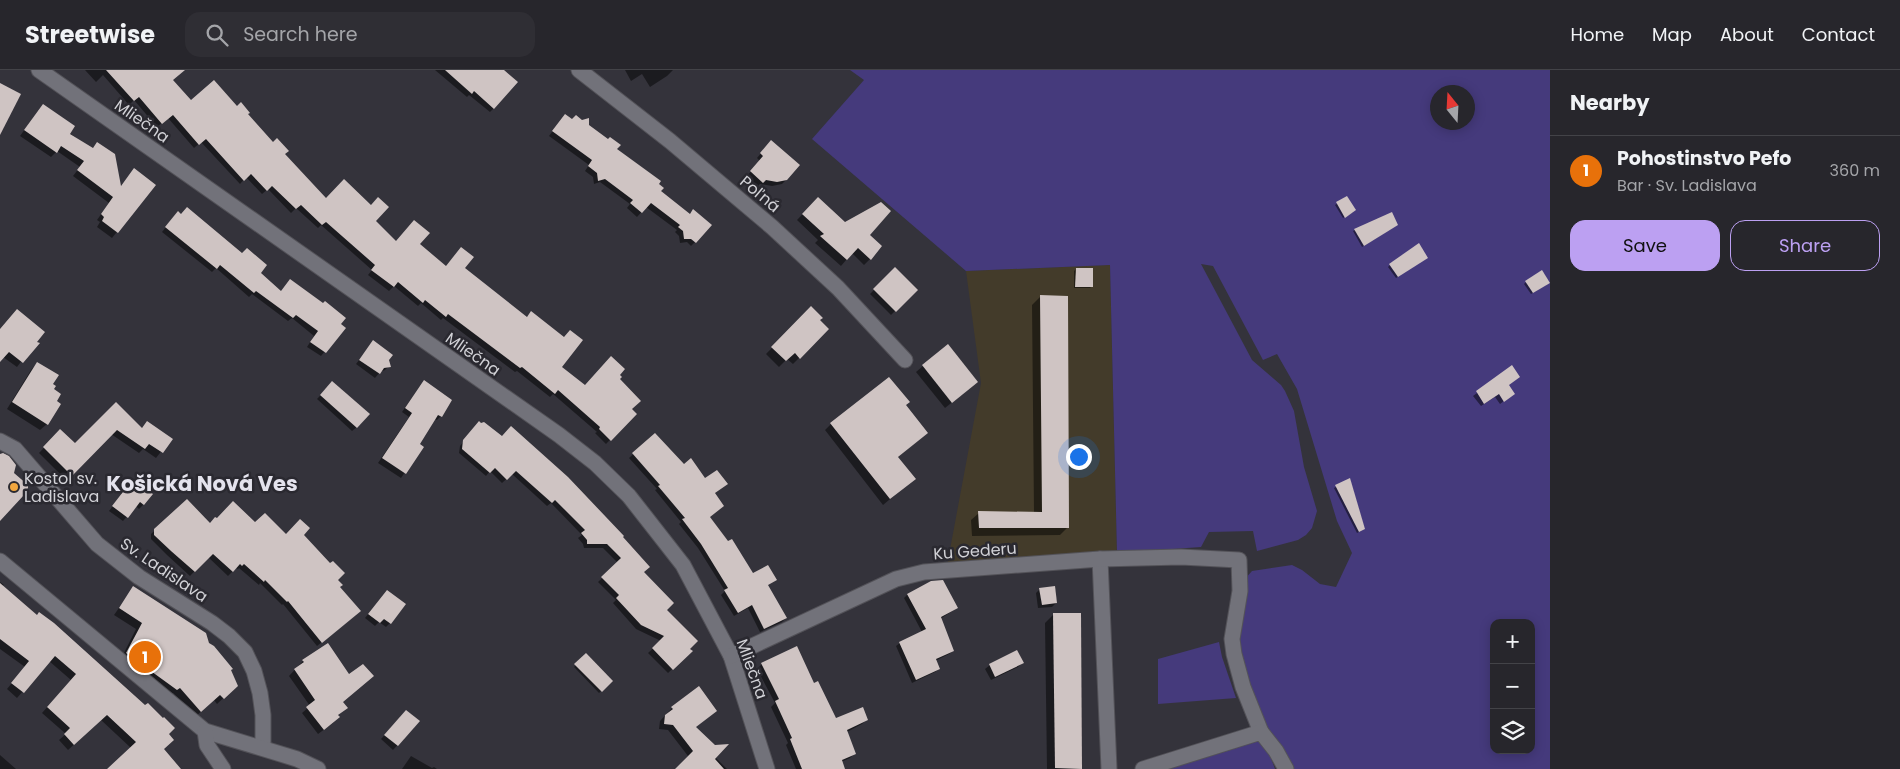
<!DOCTYPE html>
<meta charset="utf-8">
<style>
:root{--surface:#27262c;--page:#2f2e34;--text:#f1f3f6;--muted:#a4a5a9;--line:#434348;--accent:#bca0f2}
body{margin:0;font-family:Poppins,sans-serif;background:var(--page);color:var(--text)}
.controls{position:absolute;right:15px;bottom:15px;display:grid;overflow:hidden;border-radius:10px;box-shadow:0 2px 12px #0003}
.controls button{width:45px;height:45px;display:grid;place-items:center;padding:0;border:0;border-bottom:1px solid var(--line);background:var(--surface);color:var(--text);font:25px sans-serif}
.compass{position:absolute;left:1430px;top:15px;width:45px;height:45px;border-radius:50%;background:var(--surface);box-shadow:0 2px 12px #0003;rotate:342deg}
.you{position:absolute;left:1078px;top:386px;width:18px;height:18px;margin:-12px;border:4px solid #fff;border-radius:50%;background:#1a73e8;box-shadow:0 0 0 8px #1a73e833}
.badge{display:grid;place-items:center;width:32px;height:32px;border-radius:50%;background:var(--accent);color:#fff;font-size:16px;font-weight:700}
.pin{position:absolute;translate:-50% -50%;border:2px solid #fff;box-shadow:0 1px 5px #0006}
.list{margin:0;padding:0;list-style:none}
h2{display:flex;justify-content:space-between;align-items:center;height:65px;margin:0;padding:0 20px;font-size:21px}
h2 small{font-size:16px;font-weight:400;color:var(--muted)}
.list li{display:grid;grid-template-columns:32px 1fr auto;gap:15px;align-items:center;box-sizing:border-box;height:70px;padding:0 20px;border-top:1px solid var(--line)}
.list b{display:block;font-size:19px;white-space:nowrap}
.list p{margin:0;font-size:16px;white-space:nowrap;color:var(--muted)}
.list em{font-size:16px;font-style:normal;color:var(--muted)}
.actions{display:flex;gap:10px;padding:15px 20px}
.actions a{flex:1;padding:11px 0;border:1px solid var(--accent);border-radius:15px;text-align:center;font-size:18px;color:var(--accent)}
.actions .main{background:var(--accent);color:#111}
.icon{flex:none;width:28px;height:28px;fill:none;stroke:currentColor;stroke-width:2;stroke-linecap:round;stroke-linejoin:round}
.map{position:relative;flex:none;width:1550px;height:699px;overflow:hidden}
header{display:flex;align-items:center;gap:30px;box-sizing:border-box;height:70px;padding:0 25px;background:var(--surface);border-bottom:1px solid var(--line)}
header strong{font-size:24px}
nav{display:flex;gap:28px;margin-inline-start:auto;font-size:18px}
.search{width:350px;height:45px;background:var(--page);display:flex;align-items:center;gap:12px;box-sizing:border-box;padding:0 18px;border-radius:15px;color:var(--muted);font-size:19px}
main{display:flex}
aside{flex:1;background:var(--surface)}
.map>svg:first-child{display:block}
.industrial{fill:#433b2a}
.green{fill:#453a7c;fill-rule:evenodd}
.shadow{fill:#0007}
.building{fill:#cfc4c3}
.lines{fill:none;stroke-linecap:round;stroke-linejoin:round}
.minor-casing{stroke:#535258;stroke-width:17}
.minor{stroke:#72727a;stroke-width:15}
.poi-dot{fill:#f0a63f;stroke:#2a2930;stroke-width:2}
.labels{text-anchor:middle;dominant-baseline:central;stroke-width:5;stroke-linejoin:round;paint-order:stroke}
.street-label{font-size:16px;fill:#d2d2d7;stroke:#2a2930}
.poi-label{font-size:16px;fill:#d2d2d7;stroke:#2a2930;text-anchor:start}
.district-label{font-size:21px;font-weight:bold;fill:#e4e3ed;stroke:#2a2930}
</style>
<header>
<strong>Streetwise</strong>
<div class="search"><svg class="icon" aria-label="search" viewBox="0 0 24 24"><circle cx="10" cy="10" r="6"/><path d="M15 15l6 6"/></svg>Search here</div>
<nav><a>Home</a><a>Map</a><a>About</a><a>Contact</a></nav>
</header>
<main>
<div class="map">
<svg width="1550" height="699" viewBox="0 0 1550 699">
<rect width="100%" height="100%" fill="#34333b"/>
<path class="industrial" d="M1110,195L1117,488L946,501L981,313L966,201Z"/>
<g class="green">
<path d="M850,0H1550V699H1291L1270,666L1258,638L1240,586L1238,572L1244,510L1252,501L1292,495L1302,500L1320,514L1336,517L1352,483L1337,451L1297,319L1277,284L1263,290L1213,196L1201,194L1252,290L1281,315L1285,321L1294,341L1304,397L1317,441L1312,458L1306,465L1298,470L1257,481L1253,461L1209,462L1201,477L1117,483L1110,195L966,201L812,69L864,10ZM1438,22H1468V52H1438ZM1494,553H1531V680H1494Z"/>
<path d="M1219,572L1222,587L1236,628L1158,634V589Z"/>
<path d="M1261,662L1275,699H1143Z"/>
</g>
<g class="shadow">
<path d="M85,0H184L172,10L190,32L237,38L246,44L326,129L374,151L395,173L418,174L445,197L457,183L463,198L526,248L531,243L560,297L585,316L619,305L618,309L631,339L635,344L606,374L595,363L597,362L553,324L550,327L517,301L515,302L443,248L441,250L421,233L418,236L394,216L389,221L368,205L372,200L321,155L318,158L296,138L291,143L268,119L262,124L246,107L240,114L201,72L194,78L168,48L157,57L134,30L129,35L103,5L96,12Z"/>
<path d="M435,0H502L494,38L490,42L469,25L467,27Z"/>
<path d="M625,0H673L667,6L650,17L642,4L631,11Z"/>
<path d="M38,41L92,79L97,74L120,117L134,100L154,115L112,168L97,157L100,152L97,150L109,133L73,106L80,97L57,81L51,87L20,66Z"/>
<path d="M561,50L572,51L588,56L658,114L660,121L695,172L691,176L687,172L680,173L679,166L675,162L677,160L646,137L637,147L627,138L630,134L600,112L594,114L593,107L585,101L589,95L549,66Z"/>
<path d="M767,76L786,110L782,114L772,116L760,114L758,116L747,106L760,91L757,88Z"/>
<path d="M1347,127L1353,142L1343,148L1335,135Z"/>
<path d="M818,128L845,153L868,165L870,189L864,195L852,183L841,196L815,173L818,170L797,150Z"/>
<path d="M174,147L259,203L281,222L344,258L321,286L307,277L314,266L292,248L288,251L252,224L249,227L216,198L212,202L162,162Z"/>
<path d="M1397,155L1362,177L1353,161L1355,160Z"/>
<path d="M1424,189L1396,208L1388,197L1390,195Z"/>
<path d="M895,199L916,220L891,245L870,224Z"/>
<path d="M1076,199L1092,216L1090,218H1074V201Z"/>
<path d="M1526,212L1547,214L1531,224L1524,214Z"/>
<path d="M1040,227L1068,457L1060,465L972,466L971,450L979,443H1034L1032,235Z"/>
<path d="M811,238L819,250L828,259L793,294L787,289L779,297L766,284Z"/>
<path d="M0,260L36,272L17,297L3,287L0,290Z"/>
<path d="M373,272L388,290L389,296L385,300L380,302L375,308L356,294Z"/>
<path d="M37,293L52,314L47,354L40,360L7,339L31,300Z"/>
<path d="M923,296L970,318L945,338L916,302Z"/>
<path d="M1512,297L1508,316L1513,324L1500,334L1495,327L1481,336L1473,326Z"/>
<path d="M332,313L357,357L352,361L317,329Z"/>
<path d="M420,316L441,346L437,350L434,349L418,375L422,377L401,408L378,393L409,347L402,342Z"/>
<path d="M116,333L141,359L147,353L171,369L156,388L143,379L139,383L111,364L66,410L39,383L60,361L75,375Z"/>
<path d="M904,336L927,363L897,388L914,409L883,435L825,360L831,354Z"/>
<path d="M475,357L621,467L691,581L668,603L648,583L661,571L636,559L613,533L616,530L598,512L618,493L603,478H584L583,474L578,468L582,465L551,433L547,436L512,404L502,413L490,401L486,406L459,383L460,376Z"/>
<path d="M655,364L683,396L705,410L726,414L714,424L709,448L753,505L775,510L762,518L786,548L782,552L760,562L748,538L734,546L721,525L725,521L698,478L679,454L681,452L655,420L657,419L629,388Z"/>
<path d="M1349,410L1364,459L1357,463L1334,418Z"/>
<path d="M129,415L143,435L139,439L136,436L123,451L109,441Z"/>
<path d="M187,431L210,454H255L286,465H302L336,510L339,517L356,545L317,576L283,534L282,535L260,513L259,515L239,498L238,499L236,498L228,506L208,487L190,506L167,485L151,469V464Z"/>
<path d="M0,512L4,515L2,516L167,664L162,679L179,699H109L131,678L101,650L68,680L59,670L66,664L42,643L71,610L49,591L17,628L7,619L25,597L0,579Z"/>
<path d="M133,518L208,574L230,600L237,615L217,634L214,630L195,647L173,623L170,625L121,589L136,559L114,545Z"/>
<path d="M1040,519L1056,533L1052,537L1038,538L1036,523Z"/>
<path d="M387,521L390,553L386,557L379,552L375,556L365,548Z"/>
<path d="M907,525L957,538L940,549L953,581L949,584L935,591L939,599L935,602L912,613L896,576L900,573L922,562L904,528Z"/>
<path d="M1054,544H1080L1081,699H1047L1045,553Z"/>
<path d="M586,585L612,611L599,623L574,597Z"/>
<path d="M303,591L349,606L340,643L333,653L318,664L302,643L310,636L289,606Z"/>
<path d="M1022,593L1018,597L991,610L985,599L990,595Z"/>
<path d="M762,594L814,614L836,650L867,649L862,654L847,662L854,684L850,688L841,692L844,699H796L786,675L788,673L771,637L775,633L757,599Z"/>
<path d="M672,638L695,657L715,687L727,699H676L688,686L668,660L659,659L660,651Z"/>
<path d="M406,642L418,652L393,680L381,669Z"/>
<path d="M0,685L16,699H0Z"/>
<path d="M411,686L432,698L434,697L437,699H402Z"/>
</g>
<g class="building">
<path d="M106,0H185L173,10L191,30L214,10L237,36L241,32L250,43L248,44L273,72L277,68L289,81L285,84L326,128L344,109L371,135L378,127L389,137L376,151L396,171L414,150L430,163L420,174L446,196L461,177L474,187L465,198L527,247L531,241L564,267L570,260L583,270L562,297L585,315L611,286L625,299L620,305L622,307L620,309L641,331L632,339L637,344L611,371L599,359L600,357L558,320L555,324L522,297L520,298L448,244L446,247L425,230L423,233L398,212L394,217L371,200L375,195L326,152L322,155L301,135L296,139L272,116L267,121L251,104L244,111L206,69L199,75L173,45L162,54L139,27L134,31Z"/>
<path d="M445,0H504L518,12L494,39L474,21L472,24Z"/>
<path d="M0,13L21,24L0,65Z"/>
<path d="M43,34L75,56L70,64L93,78L97,72L115,84L121,116L134,98L156,115L118,163L102,151L104,147L101,144L113,127L77,100L84,91L61,76L57,83L24,60Z"/>
<path d="M565,44L572,49L576,45L582,50L589,48V55L608,69L610,67L621,75L617,79L661,111L659,114L664,118L661,121L690,144L693,139L712,155L696,173L691,169H684L683,161L678,157L680,155L651,133L642,143L630,133L633,130L605,109L598,111L597,103L588,96L592,90L552,61Z"/>
<path d="M771,70L800,95L787,110L777,112L766,110L763,113L750,101L763,86L760,83Z"/>
<path d="M1347,126L1356,140L1345,148L1336,132Z"/>
<path d="M818,127L845,152L881,132L891,141L870,165L882,176L871,190L858,178L847,190L820,166L824,164L802,144Z"/>
<path d="M187,137L242,183L247,178L267,195L261,203L281,221L290,209L323,233L325,231L346,248L341,254L346,258L326,283L310,272L318,261L296,245L293,248L256,221L254,223L220,195L217,199L165,157L178,141L181,144Z"/>
<path d="M1392,142L1398,155L1364,176L1354,159Z"/>
<path d="M1419,173L1428,188L1398,207L1389,194Z"/>
<path d="M895,197L918,220L896,242L873,219Z"/>
<path d="M1076,198H1093V217H1075Z"/>
<path d="M1542,200L1550,213L1533,223L1525,211Z"/>
<path d="M1040,225L1068,226L1069,458H979L978,441L1042,442Z"/>
<path d="M811,236L823,248L820,250L829,259L800,289L795,283L786,291L771,277Z"/>
<path d="M17,239L45,262L37,272L40,273L23,293L9,282L0,292V259Z"/>
<path d="M373,270L393,285L389,290L391,297L384,298L380,304L359,290Z"/>
<path d="M948,274L978,312L952,333L922,295Z"/>
<path d="M37,292L59,305L53,314L56,316L54,319L61,324L57,331L61,334L48,355L12,332Z"/>
<path d="M1512,295L1520,307L1509,315L1515,324L1504,332L1499,324L1484,334L1476,321Z"/>
<path d="M889,307L910,332L906,335L928,363L898,387L916,409L890,429L830,353Z"/>
<path d="M424,310L452,330L442,347L438,345L420,374L424,377L406,404L382,388L412,343L405,338Z"/>
<path d="M332,311L370,344L357,358L320,325Z"/>
<path d="M116,332L142,358L147,351L173,369L163,383L149,374L145,379L117,360L72,406L43,377L60,359L75,373Z"/>
<path d="M479,351L481,353L484,352L502,366L511,356L568,407L624,466L623,467L650,497L644,502L674,533L667,540L698,571L690,579L693,581L673,600L652,578L664,566L641,555L616,528L619,525L601,507L621,488L607,474H587V470L581,463L585,460L555,430L552,433L516,401L507,410L495,398L490,403L462,379L463,370Z"/>
<path d="M655,363L684,394L691,388L705,408L717,400L728,414L715,423L724,436L710,447L728,471L732,469L753,503L768,495L777,510L768,515L787,548L764,559L752,535L738,543L724,520L728,518L701,474L682,449L685,448L658,416L660,415L632,383Z"/>
<path d="M3,383L9,386L16,395L14,403L28,415V418L23,424L24,425L0,451V384Z"/>
<path d="M1350,408L1365,459L1359,462L1335,415Z"/>
<path d="M133,409L153,424L144,435L140,432L128,448L112,436Z"/>
<path d="M187,429L210,453L215,447L217,448L233,431L255,452L265,443L286,464L300,449L310,458L304,465L330,493L333,491L345,503L338,510L343,515L340,517L361,541L322,573L288,531L287,532L265,510L264,512L244,494L242,496L240,494L233,502L213,484L195,502L171,481L154,465V459Z"/>
<path d="M943,510L958,538L941,547L954,581L936,589L940,599L916,610L899,572L926,559L907,524L931,511Z"/>
<path d="M0,513L37,545L39,542L54,553L145,635L148,633L163,648L164,647L175,658L169,664L174,670L164,679L181,699H107L136,672L107,645L74,675L64,664L70,658L47,637L76,604L55,586L24,623L11,613L29,591L0,569Z"/>
<path d="M133,516L206,563L209,573L214,576L233,599L231,600L238,616L224,629L220,625L201,642L180,618L177,620L126,583L142,553L119,538Z"/>
<path d="M1055,516L1057,533L1042,535L1039,518Z"/>
<path d="M387,520L406,534L391,554L384,549L380,553L368,544Z"/>
<path d="M1053,543H1081L1082,699L1055,698Z"/>
<path d="M328,573L349,604L363,594L374,606L343,632L348,638L338,645L340,647L324,660L306,637L315,630L294,599L304,592L302,590Z"/>
<path d="M797,576L814,613L818,611L836,648L863,637L868,650L847,660L856,684L842,690L845,699H802L790,669L792,668L775,631L779,629L761,593Z"/>
<path d="M1017,580L1024,593L995,607L989,594Z"/>
<path d="M586,583L613,611L602,622L574,594Z"/>
<path d="M699,616L717,641L696,657L715,675L729,674L715,689L724,699H675L693,681L673,655L664,654L665,645L673,639L671,637Z"/>
<path d="M406,640L420,651L398,676L384,665Z"/>
</g>
<g class="lines">
<g class="minor-casing">
<g id="minor">
<path d="M39,0L559,365L595,393L629,426L683,495L731,586L767,699"/>
<path d="M579,0L670,71L772,157L838,218L905,290"/>
<path d="M0,371L15,379L97,474L139,507L212,553L229,566L245,582L254,601L260,623L263,645V678"/>
<path d="M1100,489L1109,699"/>
<path d="M0,491L205,661L297,689L318,699"/>
<path d="M731,586L896,509L924,502L1100,489L1181,487L1239,490L1240,521L1232,569L1234,584L1243,617L1261,662"/>
<path d="M205,661L207,675L223,699"/>
<path d="M1143,699L1261,662L1276,681L1286,699"/>
</g>
</g>
<use href="#minor" class="minor"/>
</g>
<circle class="poi-dot" cx="14" cy="417" r="5"/>
<g class="labels">
<g class="street-label">
<text transform="translate(142 51) rotate(35)">Mliečna</text>
<text transform="translate(760 124) rotate(40)">Poľná</text>
<text transform="translate(473 284) rotate(35)">Mliečna</text>
<text transform="translate(975 481) rotate(-4)">Ku Gederu</text>
<text transform="translate(164 500) rotate(34)">Sv. Ladislava</text>
<text transform="translate(752 599) rotate(70)">Mliečna</text>
</g>
<g class="poi-label">
<text x="24" y="408">Kostol sv.<tspan x="24" dy="18">Ladislava</tspan></text>
</g>
<g class="district-label">
<text x="202" y="413">Košická Nová Ves</text>
</g>
</g>
</svg>
<div class="controls">
<button>+</button>
<button>−</button>
<button><svg class="icon" aria-label="layers" viewBox="0 0 24 24"><path d="M12 4l9 5-9 5-9-5zM3 14l9 5 9-5"/></svg></button>
</div>
<svg class="compass" viewBox="-18 -18 36 36"><path d="M0-13l5 13h-10z" fill="#e53935"/><path d="M0 13l5-13h-10z" fill="#a4a5a9"/></svg>
<div class="you"></div>
<div class="pin badge" style="left:145px;top:587px;background:#e8710a">1</div>
</div>
<aside>
<h2>Nearby<small></small></h2>
<ul class="list">
<li><span class="badge" style="background:#e8710a">1</span><div><b>Pohostinstvo Pefo</b><p>Bar · Sv. Ladislava</p></div><em>360 m</em></li>
</ul>
<div class="actions"><a class="main">Save</a><a>Share</a></div>
</aside>
</main>
